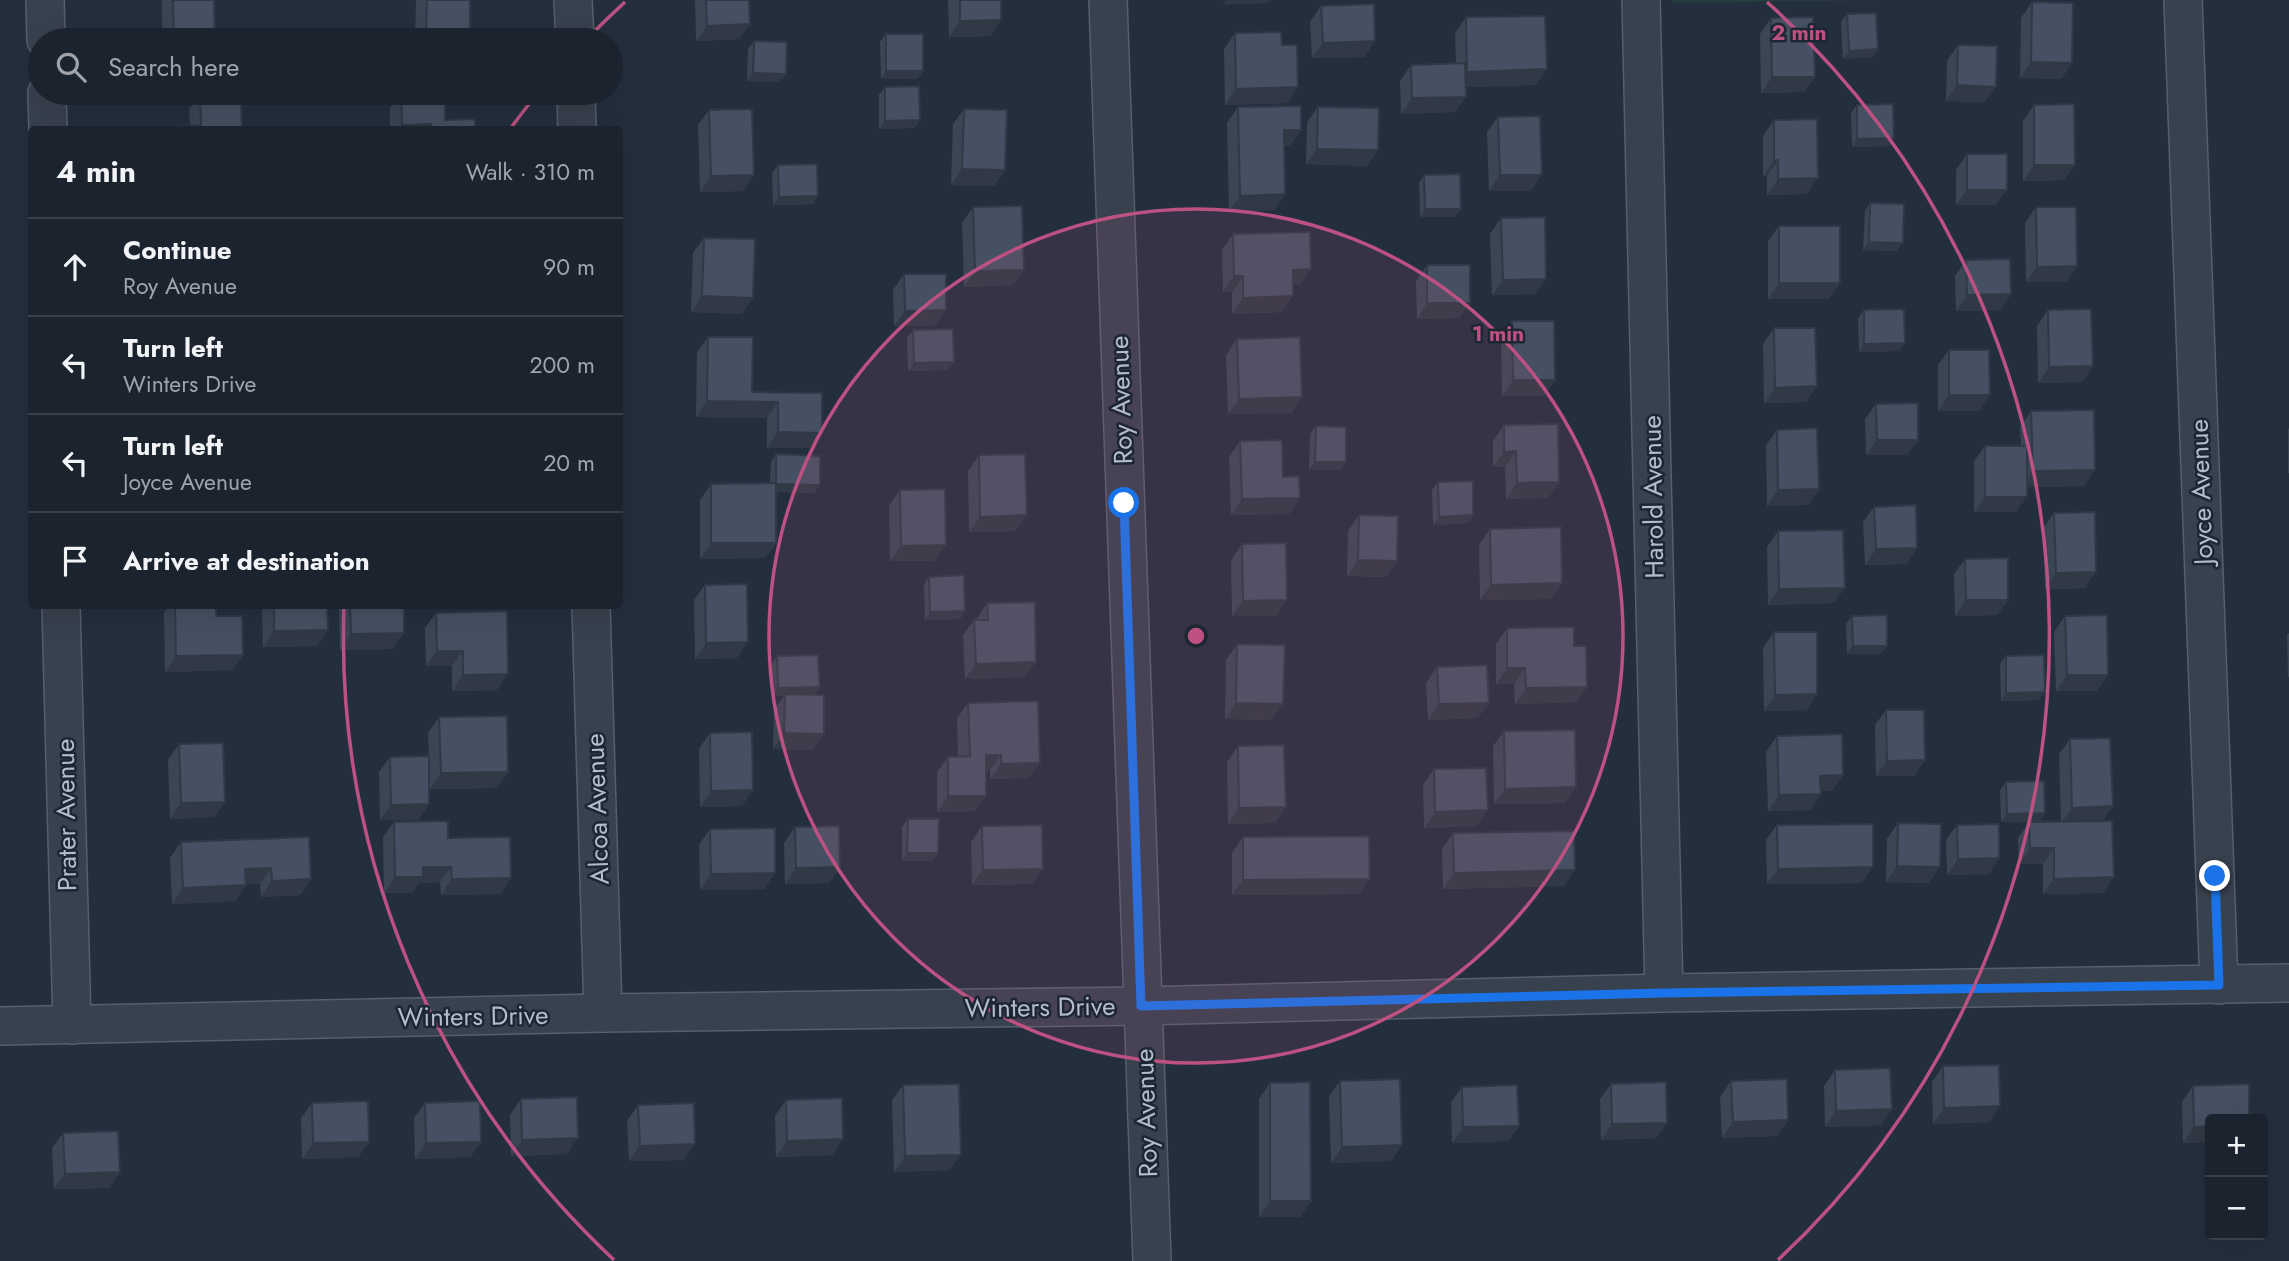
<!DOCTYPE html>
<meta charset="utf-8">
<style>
:root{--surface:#1b232e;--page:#242b36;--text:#f1f3f6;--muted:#a0a4aa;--line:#39404a}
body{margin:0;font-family:Jost,sans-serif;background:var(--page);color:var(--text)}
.controls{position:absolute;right:21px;bottom:21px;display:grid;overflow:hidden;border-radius:7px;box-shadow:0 7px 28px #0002}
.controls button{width:63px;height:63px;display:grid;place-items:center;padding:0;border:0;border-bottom:2px solid var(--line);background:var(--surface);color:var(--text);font:35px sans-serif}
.stop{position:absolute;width:21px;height:21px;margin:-16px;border:5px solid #1a73e8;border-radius:50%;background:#fff}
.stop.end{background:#1a73e8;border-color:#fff;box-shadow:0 2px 7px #0008}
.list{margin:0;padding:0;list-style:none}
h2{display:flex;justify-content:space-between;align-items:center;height:91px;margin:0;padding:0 28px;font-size:30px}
h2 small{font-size:23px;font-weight:400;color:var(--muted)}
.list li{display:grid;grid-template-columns:46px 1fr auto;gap:21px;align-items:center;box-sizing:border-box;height:98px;padding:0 28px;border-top:2px solid var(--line)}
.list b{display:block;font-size:26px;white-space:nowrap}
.list p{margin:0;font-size:23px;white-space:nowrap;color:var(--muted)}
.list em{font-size:23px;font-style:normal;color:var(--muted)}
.icon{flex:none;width:38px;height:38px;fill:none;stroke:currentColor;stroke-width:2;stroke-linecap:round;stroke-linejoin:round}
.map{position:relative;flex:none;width:2289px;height:1261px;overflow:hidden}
.search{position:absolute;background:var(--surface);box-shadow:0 7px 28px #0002;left:28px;top:28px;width:595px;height:77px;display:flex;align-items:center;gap:18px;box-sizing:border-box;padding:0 24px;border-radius:38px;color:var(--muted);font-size:26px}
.panel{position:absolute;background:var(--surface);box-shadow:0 7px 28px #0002;left:28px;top:126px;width:595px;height:483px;border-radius:7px}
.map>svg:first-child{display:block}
.green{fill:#263c3f}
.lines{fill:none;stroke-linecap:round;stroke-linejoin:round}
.street-casing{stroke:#565f6c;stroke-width:40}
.street{stroke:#38414e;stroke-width:37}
.wall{fill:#3b4654}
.shaded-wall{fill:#303945}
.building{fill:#455162;stroke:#303945;stroke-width:2}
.route{stroke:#1a73e8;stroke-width:9}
.ring{fill:none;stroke:#bd5182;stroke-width:3.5}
.labels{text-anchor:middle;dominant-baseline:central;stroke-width:5;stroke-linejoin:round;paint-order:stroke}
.street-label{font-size:26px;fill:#b4bcc9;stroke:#1d2633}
.centre{fill:#bd5182;stroke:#1d2633;stroke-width:3.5}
.ring-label{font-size:21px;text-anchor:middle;font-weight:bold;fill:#bd5182;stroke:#1d2633;stroke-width:5;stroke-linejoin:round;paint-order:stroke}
</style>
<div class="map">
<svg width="2289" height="1261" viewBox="0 0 2289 1261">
<rect width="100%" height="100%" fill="#242f3e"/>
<path class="green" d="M1672,0H1883L1672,3Z"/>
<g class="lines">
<g class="street-casing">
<g id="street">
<path d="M45,0L46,40"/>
<path d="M573,0L575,40"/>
<path d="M1108,0L1152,1261"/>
<path d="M1641,0L1664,993"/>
<path d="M2183,0L2219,985"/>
<path d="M47,93L48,130"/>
<path d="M576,93L577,130"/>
<path d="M61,606L72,1025"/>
<path d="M591,606L603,1013"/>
<path d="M0,1026L603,1013L1141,1006L1664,993L2289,983"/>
</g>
</g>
<use href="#street" class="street"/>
</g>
<g class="wall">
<path d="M162,0H214L215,38L213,40H162Z"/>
<path d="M416,0H470L464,40H415Z"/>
<path d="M695,0H749L739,39L696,41Z"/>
<path d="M948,0H1001V20L990,36L949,37Z"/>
<path d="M2032,2L2072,63L2061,79L2020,78L2021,18Z"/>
<path d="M1321,6L1375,41L1364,57L1312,58L1310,22Z"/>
<path d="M1847,14L1878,49L1873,57L1843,59L1841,22Z"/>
<path d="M1466,17L1536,85L1466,87L1455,112L1401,114L1400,81L1411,65L1456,64L1455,33Z"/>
<path d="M1771,18L1815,77L1804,92L1761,93L1760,34Z"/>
<path d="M368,33L408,40H363Z"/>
<path d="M1235,33L1282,45L1298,87L1287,103L1225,105L1224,49Z"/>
<path d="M886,34L923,71L917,79H881L880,42Z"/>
<path d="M754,41L786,74L780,82L747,81L748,49Z"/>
<path d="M1958,45L1985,102L1946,101L1947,61Z"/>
<path d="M885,87L920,120L914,128L879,129V95Z"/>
<path d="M401,93L445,120L475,130H390V108Z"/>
<path d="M200,94L242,130H175L177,126L190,125L189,109Z"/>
<path d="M1857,105L1894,138L1889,146L1852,147L1851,113Z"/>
<path d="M2034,105L2064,180L2023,181V121Z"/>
<path d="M1238,107L1290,146H1284L1285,194L1274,210L1229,211L1227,123Z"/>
<path d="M1318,107L1378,150L1367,166L1306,164L1307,122Z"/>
<path d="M964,109L994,186L951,185L953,124Z"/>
<path d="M709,110L743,191L700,192L698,125Z"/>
<path d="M1498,117L1531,191H1489L1487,132Z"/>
<path d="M1774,120L1807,194L1767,195V176H1763V136Z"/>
<path d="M1967,154L1996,205H1956V170Z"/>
<path d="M778,165L813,204L773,205L772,173Z"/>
<path d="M1424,175L1455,217H1420L1419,183Z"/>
<path d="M1870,203L1897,251L1863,250L1865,211Z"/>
<path d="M973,207L1024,270L1013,285L964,287L962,223Z"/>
<path d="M2036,207L2077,266L2066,282H2026L2025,223Z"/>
<path d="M1501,218L1546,279L1535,294L1492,295L1490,234Z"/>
<path d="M1779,226L1829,299H1768V241Z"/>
<path d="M1233,234L1300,285H1293L1282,312L1232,314V292H1223L1222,250Z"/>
<path d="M704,238L742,314L691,312L693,253Z"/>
<path d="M1966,260L2011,294L2000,310L1956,311L1955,276Z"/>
<path d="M1427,265L1470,303L1459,318L1417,319L1416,281Z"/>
<path d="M904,274L935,326H894L893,290Z"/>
<path d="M1864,310L1899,351L1859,352L1858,318Z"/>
<path d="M2048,310L2093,366L2082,382L2038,383L2037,326Z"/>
<path d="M1512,321L1555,380L1544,396H1502L1501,337Z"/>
<path d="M1774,328L1817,386L1806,402L1764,403L1763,344Z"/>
<path d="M913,330L948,370L908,371L907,338Z"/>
<path d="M708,337L752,392L822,393V433L811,448H767V418L696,417L697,352Z"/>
<path d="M1237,339L1302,397L1291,413L1228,414L1226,355Z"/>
<path d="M1949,350L1979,411H1938V365Z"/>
<path d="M1876,404L1907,455H1866L1865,419Z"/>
<path d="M2031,411L2084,486L2027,487L2016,512H1974V461L1985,446H2021L2020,427Z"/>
<path d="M1504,425L1559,482L1548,498L1506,499L1505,467H1493V441Z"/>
<path d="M1316,426L1346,462L1340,470H1309L1310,434Z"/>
<path d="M2289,428V473H2288V429Z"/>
<path d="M1777,430L1819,489L1808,505L1767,506L1766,445Z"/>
<path d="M1240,441L1283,477L1300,498L1289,514L1231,515L1229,457Z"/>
<path d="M776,454L820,485L814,493L776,492V543L765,558L700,559V500L711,484H770L771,462Z"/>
<path d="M979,455L1016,531L969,532L968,471Z"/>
<path d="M1438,482L1473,515L1468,523L1433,525L1432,490Z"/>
<path d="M900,490L935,561H890L889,506Z"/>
<path d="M1874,507L1917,548L1906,564L1865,565L1863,522Z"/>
<path d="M2054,513L2085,588L2045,589L2043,528Z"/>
<path d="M1359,515L1397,561L1386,577L1347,576L1348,531Z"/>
<path d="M1490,529L1562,583L1551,599L1480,600L1479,545Z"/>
<path d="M1778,531L1834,603L1768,605L1767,547Z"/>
<path d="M1242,544L1276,616H1232L1231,560Z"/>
<path d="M1965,559L2008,600L1997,615L1955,616L1954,574Z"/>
<path d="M929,577L965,611L960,619L925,620L924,584Z"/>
<path d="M705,585L737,658L695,659L694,600Z"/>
<path d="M987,603L1025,677L965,679L963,635L974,620H976Z"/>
<path d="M169,606H216V616L243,655L232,670L165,672L164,613Z"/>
<path d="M262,606H327L317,646L263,647Z"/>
<path d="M339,606H404L393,649L340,650Z"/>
<path d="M436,613L497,690L452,691V666H426L425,628Z"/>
<path d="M1852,616L1881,654H1847L1846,624Z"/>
<path d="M2065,616L2097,691H2056L2054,632Z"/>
<path d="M1507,628L1574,646L1587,687L1576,702L1515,704L1514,684H1496V644Z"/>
<path d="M1774,632L1817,694L1806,710L1764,711L1763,648Z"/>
<path d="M2289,633V677H2288L2287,635Z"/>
<path d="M1237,644L1272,720L1225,719L1226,660Z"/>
<path d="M777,656L820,687L814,695L824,734L813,750L773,749L774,710L784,696H772V664Z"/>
<path d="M2006,656L2039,700L2001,701L2000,664Z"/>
<path d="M1437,667L1478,718L1428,720L1426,683Z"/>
<path d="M968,703L1029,778L990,779V770L986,771V796L975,811L937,812V772L948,757L958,756L957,718Z"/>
<path d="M1886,710L1925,760L1914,776H1876L1875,725Z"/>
<path d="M439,717L497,788L430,789L428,733Z"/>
<path d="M1504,731L1565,803L1494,804L1493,746Z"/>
<path d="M710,733L742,806L700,807L699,749Z"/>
<path d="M1777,736L1843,775L1832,791H1821L1810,810L1768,811L1766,752Z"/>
<path d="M2070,739L2113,806L2102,821L2103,893L2043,894V864H2019L2018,838L2029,822H2061L2059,754Z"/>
<path d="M179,744L225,802L214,817L170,819L168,760Z"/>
<path d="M1238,746L1286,807L1275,823L1228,824L1227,762Z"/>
<path d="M390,757L429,804L418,820H380L379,772Z"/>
<path d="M1434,769L1477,826L1424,828L1423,785Z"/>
<path d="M2006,782L2039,821L2001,822L2000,790Z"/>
<path d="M908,819L938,853L933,861H902V827Z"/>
<path d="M394,822L448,838L511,878L500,894L441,895L440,882L419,883L412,893H384L383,837Z"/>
<path d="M1898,823L1929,883L1886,882L1887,839Z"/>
<path d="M1777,825L1862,883L1767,884L1766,840Z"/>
<path d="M1957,825L1999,858L1989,874L1947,875L1946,840Z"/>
<path d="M982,826L1032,884L972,885L971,842Z"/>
<path d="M795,827L840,867L829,883L785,884L784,843Z"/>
<path d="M710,829L775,873L764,889L700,890L699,845Z"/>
<path d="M1453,833L1564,886L1443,889L1442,849Z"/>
<path d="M1243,837L1359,894L1232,895V853Z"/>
<path d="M181,842L311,879L300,895L261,897L260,884H246L235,901L172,904L170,858Z"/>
<path d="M1943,1066L1989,1122L1933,1124L1932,1082Z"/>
<path d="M1835,1070L1881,1125L1825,1127L1824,1086Z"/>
<path d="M1340,1081L1402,1145L1391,1161L1331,1163L1329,1096Z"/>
<path d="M1731,1081L1788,1120L1777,1136L1722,1138L1720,1097Z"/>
<path d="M1270,1083L1311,1201L1300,1217H1259V1099Z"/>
<path d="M1611,1084L1667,1123L1656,1138L1601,1140L1600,1099Z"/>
<path d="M903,1085L950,1170L894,1172L892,1100Z"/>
<path d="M2193,1086L2210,1119V1142L2183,1143L2182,1102Z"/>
<path d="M1462,1087L1519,1126L1508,1141L1452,1143L1451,1102Z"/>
<path d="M521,1099L567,1154L511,1156L510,1115Z"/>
<path d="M786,1100L843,1139L832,1155L776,1157L775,1116Z"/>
<path d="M312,1103L369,1142L358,1157L302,1159L301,1118Z"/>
<path d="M425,1103L481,1142L470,1157L415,1159L414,1118Z"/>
<path d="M638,1105L684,1160L629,1161L627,1121Z"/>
<path d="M63,1133L120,1172L109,1188L54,1189L52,1148Z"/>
</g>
<g class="shaded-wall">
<path d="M1226,0H1269L1267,3L1223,5Z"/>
<path d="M1001,20L990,36L949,37L960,21Z"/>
<path d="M750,24L739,39L696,41L707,26Z"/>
<path d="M426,32L470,33L464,40H420Z"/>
<path d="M215,38L213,40H173L174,39Z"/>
<path d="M1375,41L1364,57L1312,58L1323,43Z"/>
<path d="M1878,49L1873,57L1843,59L1849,51Z"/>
<path d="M2031,62L2072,63L2061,79L2020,78Z"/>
<path d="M1547,69L1536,85L1456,87L1467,72Z"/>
<path d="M886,71H923L917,79H881Z"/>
<path d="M753,73L786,74L780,82L747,81Z"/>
<path d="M1772,77H1815L1804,92L1761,93Z"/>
<path d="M1957,85L1996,87L1985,102L1946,101Z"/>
<path d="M1298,87L1287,103L1225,105L1236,89Z"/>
<path d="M1466,97L1455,112L1401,114L1412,98Z"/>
<path d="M920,120L914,128L879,129L885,121Z"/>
<path d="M431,124L427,130H398L402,125Z"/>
<path d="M1284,130H1301L1290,146H1273Z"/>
<path d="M1894,138L1889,146L1852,147L1857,139Z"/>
<path d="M1317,149L1378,150L1367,166L1306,164Z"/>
<path d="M1778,160L1767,176H1763L1774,161Z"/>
<path d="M2034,165H2075L2064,180L2023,181Z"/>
<path d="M962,169L1005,170L994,186L951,185Z"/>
<path d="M754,175L743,191L700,192L711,176Z"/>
<path d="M1500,175H1542L1531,191H1489Z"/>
<path d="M1818,178L1807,194L1767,195L1778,179Z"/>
<path d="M1967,190H2007L1996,205H1956Z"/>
<path d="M1285,194L1274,210L1229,211L1240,196Z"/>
<path d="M818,196L813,204L773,205L779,197Z"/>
<path d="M1425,209H1461L1455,217H1420Z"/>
<path d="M1869,242L1903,243L1897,251L1863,250Z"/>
<path d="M2077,266L2066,282H2026L2037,267Z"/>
<path d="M1311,269L1300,285H1282L1293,270Z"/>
<path d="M1024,270L1013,285L964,287L975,271Z"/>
<path d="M1234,276H1243L1232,292H1223Z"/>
<path d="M1546,279L1535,294L1492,295L1503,280Z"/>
<path d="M1779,283H1840L1829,299H1768Z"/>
<path d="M2011,294L2000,310L1956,311L1967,295Z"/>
<path d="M702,296L753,298L742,314L691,312Z"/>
<path d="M1293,296L1282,312L1232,314L1243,298Z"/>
<path d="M1427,303H1470L1459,318L1417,319Z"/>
<path d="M946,310L935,326H894L905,311Z"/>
<path d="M1905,343L1899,351L1859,352L1864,344Z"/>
<path d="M954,362L948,370L908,371L914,363Z"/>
<path d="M2093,366L2082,382L2038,383L2049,367Z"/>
<path d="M1513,380H1555L1544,396H1502Z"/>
<path d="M1817,386L1806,402L1764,403L1775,388Z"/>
<path d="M1949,395H1990L1979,411H1938Z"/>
<path d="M1302,397L1291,413L1228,414L1239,399Z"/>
<path d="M707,401L778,402L767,418L696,417Z"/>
<path d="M778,432L822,433L811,448H767Z"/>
<path d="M1877,440H1918L1907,455H1866Z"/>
<path d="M1516,451L1505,467H1493L1504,452Z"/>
<path d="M1315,462H1346L1340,470H1309Z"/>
<path d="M2095,470L2084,486L2022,487L2033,471Z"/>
<path d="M1559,482L1548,498L1506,499L1517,483Z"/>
<path d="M776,484L820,485L814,493L770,492Z"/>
<path d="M1819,489L1808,505L1767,506L1778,490Z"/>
<path d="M1985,497H2027L2016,512H1974Z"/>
<path d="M1300,498L1289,514L1231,515L1242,499Z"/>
<path d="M1027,515L1016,531L969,532L980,517Z"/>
<path d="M1473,515L1468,523L1433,525L1439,517Z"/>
<path d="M711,543H776L765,558L700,559Z"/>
<path d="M946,545L935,561H890L901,546Z"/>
<path d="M1917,548L1906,564L1865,565L1876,549Z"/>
<path d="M1358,560L1397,561L1386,577L1347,576Z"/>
<path d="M2096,572L2085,588L2045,589L2056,573Z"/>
<path d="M1562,583L1551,599L1480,600L1491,585Z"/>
<path d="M1845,588L1834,603L1768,605L1779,589Z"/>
<path d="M1287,600L1276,616H1232L1243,601Z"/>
<path d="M1966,600H2008L1997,615L1955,616Z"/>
<path d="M965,611L960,619L925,620L930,612Z"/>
<path d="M328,630L317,646L263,647L274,631Z"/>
<path d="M404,633L393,649L340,650L351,634Z"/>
<path d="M748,642L737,658L695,659L706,643Z"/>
<path d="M1853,646H1887L1881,654H1847Z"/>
<path d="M437,651H463L452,666H426Z"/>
<path d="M243,655L232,670L165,672L176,656Z"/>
<path d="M1036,662L1025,677L965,679L976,664Z"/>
<path d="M1507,668H1525L1514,684H1496Z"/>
<path d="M508,674L497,690L452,691L463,675Z"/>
<path d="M2067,675H2108L2097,691H2056Z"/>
<path d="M820,687L814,695L772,696L778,688Z"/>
<path d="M1587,687L1576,702L1515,704L1526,688Z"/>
<path d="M2045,692L2039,700L2001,701L2006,693Z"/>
<path d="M1817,694L1806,710L1764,711L1775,695Z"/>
<path d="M1236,703L1283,704L1272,720L1225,719Z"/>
<path d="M1489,703L1478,718L1428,720L1439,704Z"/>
<path d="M784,733L824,734L813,750L773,749Z"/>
<path d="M986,755H1001L990,770L975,771Z"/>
<path d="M1925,760L1914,776H1876L1887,761Z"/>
<path d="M1040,763L1029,778L990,779L1001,764Z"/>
<path d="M508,772L497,788L430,789L441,773Z"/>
<path d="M1843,775L1832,791H1809L1820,776Z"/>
<path d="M1576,787L1565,803L1494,804L1505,789Z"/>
<path d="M753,790L742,806L700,807L711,791Z"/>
<path d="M1821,794L1810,810L1768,811L1779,795Z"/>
<path d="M948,796H986L975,811L937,812Z"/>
<path d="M225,802L214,817L170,819L181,803Z"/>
<path d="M429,804L418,820H380L391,805Z"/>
<path d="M2113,806L2102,821L2061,823L2072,808Z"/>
<path d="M1286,807L1275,823L1228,824L1239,808Z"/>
<path d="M1488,810L1477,826L1424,828L1435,812Z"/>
<path d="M2045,813L2039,821L2001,822L2007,814Z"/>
<path d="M2030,848H2054L2043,864H2019Z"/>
<path d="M907,853H938L933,861H902Z"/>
<path d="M1999,858L1989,874L1947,875L1958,859Z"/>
<path d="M1897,866L1940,867L1929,883L1886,882Z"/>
<path d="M423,867H451L440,882L419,883L412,893H384L395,877Z"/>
<path d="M840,867L829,883L785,884L796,868Z"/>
<path d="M1873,867L1862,883L1767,884L1778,869Z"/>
<path d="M271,868L260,884L234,885L245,869Z"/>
<path d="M1043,869L1032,884L972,885L983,870Z"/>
<path d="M1575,870L1564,886L1443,889L1454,873Z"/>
<path d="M775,873L764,889L700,890L711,874Z"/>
<path d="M2114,877L2103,893L2043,894L2054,879Z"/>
<path d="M511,878L500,894L441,895L452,879Z"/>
<path d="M311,879L300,895L261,897L272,881Z"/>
<path d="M1370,879L1359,894L1232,895L1243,880Z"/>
<path d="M246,885L235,901L172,904L183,888Z"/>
<path d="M2000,1106L1989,1122L1933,1124L1944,1108Z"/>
<path d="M1892,1109L1881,1125L1825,1127L1836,1111Z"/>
<path d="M1788,1120L1777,1136L1722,1138L1733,1122Z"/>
<path d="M1667,1123L1656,1138L1601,1140L1612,1124Z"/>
<path d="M1519,1126L1508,1141L1452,1143L1463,1127Z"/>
<path d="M2210,1126V1142L2183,1143L2194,1127Z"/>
<path d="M578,1138L567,1154L511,1156L522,1140Z"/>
<path d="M843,1139L832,1155L776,1157L787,1141Z"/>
<path d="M369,1142L358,1157L302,1159L313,1143Z"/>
<path d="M481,1142L470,1157L415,1159L426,1143Z"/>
<path d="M695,1144L684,1160L629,1161L640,1146Z"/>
<path d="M1402,1145L1391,1161L1331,1163L1342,1147Z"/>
<path d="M961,1155L950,1170L894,1172L905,1156Z"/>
<path d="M120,1172L109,1188L54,1189L65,1174Z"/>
<path d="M1270,1201H1311L1300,1217H1259Z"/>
</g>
<g class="building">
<path d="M173,0H214L215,38L174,39Z"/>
<path d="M427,0H470V33L426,32Z"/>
<path d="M706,0H749L750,24L707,26Z"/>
<path d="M960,0H1001V20L960,21Z"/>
<path d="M2032,2L2073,3L2072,63L2031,62Z"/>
<path d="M1374,4L1375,41L1323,43L1321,6Z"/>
<path d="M1876,13L1878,49L1849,51L1847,14Z"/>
<path d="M1545,16L1547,69L1467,72L1466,17Z"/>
<path d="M1813,17L1815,77H1772L1771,18Z"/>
<path d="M408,32V40H368V33Z"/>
<path d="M1281,32L1282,45H1297L1298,87L1236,89L1235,33Z"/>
<rect x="886" y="34" width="37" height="37"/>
<path d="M754,41L787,42L786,74L753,73Z"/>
<path d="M1958,45L1997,46L1996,87L1957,85Z"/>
<path d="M1465,63L1466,97L1412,98L1411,65Z"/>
<path d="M919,86L920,120L885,121V87Z"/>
<path d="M241,93L242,130H177V126L201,125L200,94Z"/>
<path d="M401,93H445V120L475,119V130H431V124L402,125Z"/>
<path d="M1893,104L1894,138L1857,139V105Z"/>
<path d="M2074,104L2075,165H2034V105Z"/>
<path d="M1301,106V130H1284L1285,194L1240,196L1238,107Z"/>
<path d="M1318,107L1379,108L1378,150L1317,149Z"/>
<path d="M752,109L754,175L711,176L709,110Z"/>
<path d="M964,109L1007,110L1005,170L962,169Z"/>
<path d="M1540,116L1542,175H1500L1498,117Z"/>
<path d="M1817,119L1818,178L1778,179V160L1774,161V120Z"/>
<rect x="1967" y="154" width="40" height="36"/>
<path d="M817,164L818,196L779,197L778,165Z"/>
<path d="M1460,174L1461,209H1425L1424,175Z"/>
<path d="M1870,203L1904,204L1903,243L1869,242Z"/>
<path d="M1022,206L1024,270L975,271L973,207Z"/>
<path d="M2036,207H2076L2077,266L2037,267Z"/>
<path d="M1545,217L1546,279L1503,280L1501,218Z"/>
<rect x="1779" y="226" width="61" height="57"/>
<path d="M1310,232L1311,269L1293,270V296L1243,298V276H1234L1233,234Z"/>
<path d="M704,238L755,239L753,298L702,296Z"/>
<path d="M2010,259L2011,294L1967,295L1966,260Z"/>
<rect x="1427" y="265" width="43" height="38"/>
<path d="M904,274H946V310L905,311Z"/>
<path d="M1904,309L1905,343L1864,344V310Z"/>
<path d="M2091,309L2093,366L2049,367L2048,310Z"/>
<path d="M1512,321H1554L1555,380H1513Z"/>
<path d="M1774,328H1815L1817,386L1775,388Z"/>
<path d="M953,329L954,362L914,363L913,330Z"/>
<path d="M708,337H753L752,392L822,393V433L778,432V402L707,401Z"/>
<path d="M1300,337L1302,397L1239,399L1237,339Z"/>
<path d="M1949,350H1989L1990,395H1949Z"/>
<path d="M1918,403V440H1877L1876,404Z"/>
<path d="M2094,410L2095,470L2033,471L2031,411Z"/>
<path d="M1558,424L1559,482L1517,483L1516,451L1504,452V425Z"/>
<path d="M1316,426L1346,427V462H1315Z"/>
<path d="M1817,428L1819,489L1778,490L1777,430Z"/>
<path d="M1282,440L1283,477L1299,476L1300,498L1242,499L1240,441Z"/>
<rect x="1985" y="446" width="42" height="51"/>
<path d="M776,454L820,456V485L776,484Z"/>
<path d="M1025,454L1027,515L980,517L979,455Z"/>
<path d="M1473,481V515L1439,517L1438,482Z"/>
<path d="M776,483V543H711V484Z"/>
<path d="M945,489L946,545L901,546L900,490Z"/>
<path d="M1916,505L1917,548L1876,549L1874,507Z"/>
<path d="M2095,512L2096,572L2056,573L2054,513Z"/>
<path d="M1359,515L1398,516L1397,561L1358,560Z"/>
<path d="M1561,527L1562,583L1491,585L1490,529Z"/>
<path d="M1843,530L1845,588L1779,589L1778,531Z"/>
<path d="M1286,543L1287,600L1243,601L1242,544Z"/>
<path d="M2008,558V600H1966L1965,559Z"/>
<path d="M964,575L965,611L930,612L929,577Z"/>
<path d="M747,584L748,642L706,643L705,585Z"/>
<path d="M1035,602L1036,662L976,664L974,620H988L987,603Z"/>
<path d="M175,606H216V616H242L243,655L176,656Z"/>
<path d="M274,606H327L328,630L274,631Z"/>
<path d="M350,606H404V633L351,634Z"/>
<path d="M507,611L508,674L463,675V651H437L436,613Z"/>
<path d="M1887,615V646H1853L1852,616Z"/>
<path d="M2107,615L2108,675H2067L2065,616Z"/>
<path d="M1574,627V646H1586L1587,687L1526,688L1525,668H1507V628Z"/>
<path d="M1774,632H1817V694L1775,695Z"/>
<path d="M1237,644L1285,645L1283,704L1236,703Z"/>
<path d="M818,655L820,687L778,688L777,656Z"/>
<path d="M2044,655L2045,692L2006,693V656Z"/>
<path d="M1487,665L1489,703L1439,704L1437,667Z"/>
<path d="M785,694L824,695V734L784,733Z"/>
<path d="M1038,701L1040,763L1001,764V755H986V796H948V757L970,756L968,703Z"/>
<path d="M1886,710H1924L1925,760L1887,761Z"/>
<path d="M507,716L508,772L441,773L439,717Z"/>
<path d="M1575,730L1576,787L1505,789L1504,731Z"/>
<path d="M752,732L753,790L711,791L710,733Z"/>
<path d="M1842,734L1843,775L1820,776L1821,794L1779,795L1777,736Z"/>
<path d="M2110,738L2113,806L2072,808L2070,739Z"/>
<path d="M223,743L225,802L181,803L179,744Z"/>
<path d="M1284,745L1286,807L1239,808L1238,746Z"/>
<path d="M429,756V804L391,805L390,757Z"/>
<path d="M1486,768L1488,810L1435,812L1434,769Z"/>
<path d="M2044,781L2045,813L2007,814L2006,782Z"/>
<path d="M908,819H939L938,853H907Z"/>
<path d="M448,821V838L510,837L511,878L452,879L451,867H423V877H395L394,822Z"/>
<path d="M2112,821L2114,877L2054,879V848H2030L2029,822Z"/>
<path d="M1898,823L1941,824L1940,867L1897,866Z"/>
<path d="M1873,824V867L1778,869L1777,825Z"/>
<path d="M1999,824V858L1958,859L1957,825Z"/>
<path d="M1042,825L1043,869L983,870L982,826Z"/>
<path d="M839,826L840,867L796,868L795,827Z"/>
<path d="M775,828V873L711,874L710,829Z"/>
<path d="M1574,831L1575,870L1454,873L1453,833Z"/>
<path d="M1369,836L1370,879L1243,880V837Z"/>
<path d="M309,837L311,879L272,881L271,868L245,869L246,885L183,888L181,842Z"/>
<path d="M1999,1065L2000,1106L1944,1108L1943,1066Z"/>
<path d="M1890,1068L1892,1109L1836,1111L1835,1070Z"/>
<path d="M1400,1079L1402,1145L1342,1147L1340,1081Z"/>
<path d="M1787,1079L1788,1120L1733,1122L1731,1081Z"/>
<path d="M1310,1082L1311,1201H1270V1083Z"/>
<path d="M1666,1082L1667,1123L1612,1124L1611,1084Z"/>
<path d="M959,1084L961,1155L905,1156L903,1085Z"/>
<path d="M2249,1084V1119H2210V1126L2194,1127L2193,1086Z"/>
<path d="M1517,1085L1519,1126L1463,1127L1462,1087Z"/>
<path d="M577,1097L578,1138L522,1140L521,1099Z"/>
<path d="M842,1098L843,1139L787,1141L786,1100Z"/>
<path d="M368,1101L369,1142L313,1143L312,1103Z"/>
<path d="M480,1101L481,1142L426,1143L425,1103Z"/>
<path d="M694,1103L695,1144L640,1146L638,1105Z"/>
<path d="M118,1131L120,1172L65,1174L63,1133Z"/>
</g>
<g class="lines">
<path class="route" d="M1124,503L1141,1006L1664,993L2219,985L2215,876"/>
</g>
<circle cx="1196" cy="636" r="427" fill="#bd5182" fill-opacity=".12"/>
<g class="ring">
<circle cx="1196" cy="636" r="427"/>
<path d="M614 1260A853 853 0 0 1 344 606M510 129A853 853 0 0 1 538 93M588 38A853 853 0 0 1 625 2M1767 2A853 853 0 0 1 1778 1260"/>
</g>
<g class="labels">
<g class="street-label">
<text transform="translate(1121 400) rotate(-92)">Roy Avenue</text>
<text transform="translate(2201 492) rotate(-92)">Joyce Avenue</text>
<text transform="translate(1653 497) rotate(-91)">Harold Avenue</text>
<text transform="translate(597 809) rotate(-92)">Alcoa Avenue</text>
<text transform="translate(66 815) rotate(-91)">Prater Avenue</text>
<text transform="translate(1040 1007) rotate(-1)">Winters Drive</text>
<text transform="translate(473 1016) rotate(-1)">Winters Drive</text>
<text transform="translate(1146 1113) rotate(-92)">Roy Avenue</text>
</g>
</g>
<circle cx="1196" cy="636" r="10" class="centre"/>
<g class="ring-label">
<text x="1799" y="40">2 min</text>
<text x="1498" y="341">1 min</text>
</g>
</svg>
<div class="controls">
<button>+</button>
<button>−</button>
</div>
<div class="stop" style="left:1124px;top:503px"></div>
<div class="stop end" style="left:2215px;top:876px"></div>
<div class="search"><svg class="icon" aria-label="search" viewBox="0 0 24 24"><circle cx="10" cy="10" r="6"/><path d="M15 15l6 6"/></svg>Search here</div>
<section class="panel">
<h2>4 min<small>Walk · 310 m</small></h2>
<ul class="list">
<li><svg class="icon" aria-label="ahead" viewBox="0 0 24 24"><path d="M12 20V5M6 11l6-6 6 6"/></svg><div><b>Continue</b><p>Roy Avenue</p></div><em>90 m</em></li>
<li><svg class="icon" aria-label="left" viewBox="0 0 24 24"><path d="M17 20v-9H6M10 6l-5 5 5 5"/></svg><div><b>Turn left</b><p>Winters Drive</p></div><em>200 m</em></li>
<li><svg class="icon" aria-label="left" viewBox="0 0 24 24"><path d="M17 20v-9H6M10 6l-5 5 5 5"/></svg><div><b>Turn left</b><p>Joyce Avenue</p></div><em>20 m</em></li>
<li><svg class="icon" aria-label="arrive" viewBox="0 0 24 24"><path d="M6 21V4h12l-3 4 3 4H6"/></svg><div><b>Arrive at destination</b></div></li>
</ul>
</section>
</div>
